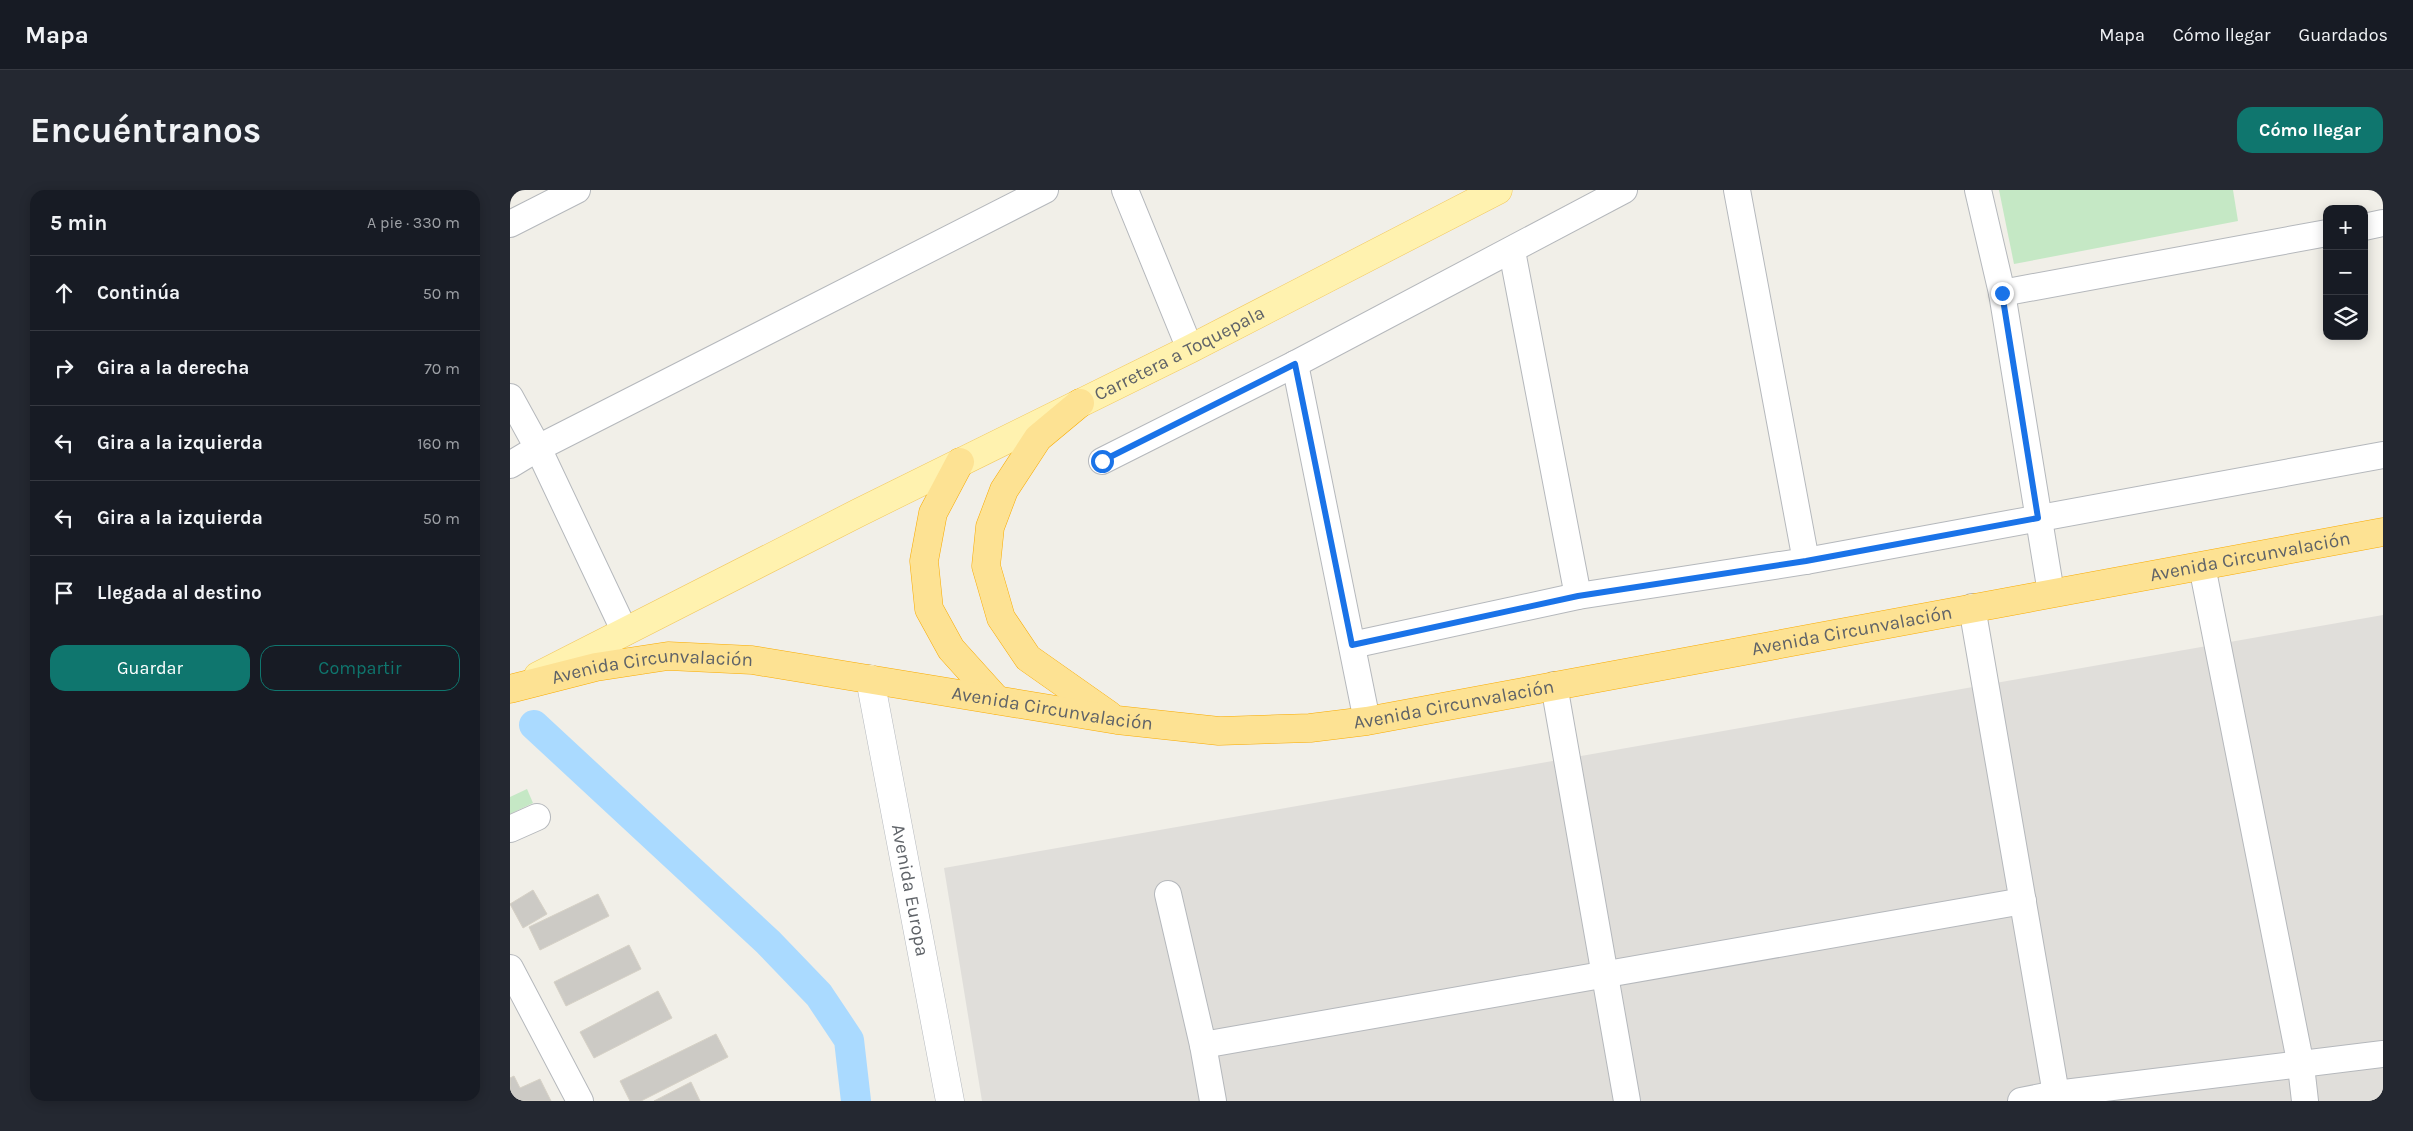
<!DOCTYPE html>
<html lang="es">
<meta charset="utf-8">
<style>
:root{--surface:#171b24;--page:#242831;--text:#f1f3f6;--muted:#9ea1a6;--line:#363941;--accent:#0f766e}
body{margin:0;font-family:Karla,sans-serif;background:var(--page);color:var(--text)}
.controls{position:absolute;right:15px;top:15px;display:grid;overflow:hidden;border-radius:10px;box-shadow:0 2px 12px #0003}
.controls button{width:45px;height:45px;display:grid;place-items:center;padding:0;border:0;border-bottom:1px solid var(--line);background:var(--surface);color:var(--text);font:25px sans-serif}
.stop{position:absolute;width:15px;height:15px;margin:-11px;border:4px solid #1a73e8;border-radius:50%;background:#fff}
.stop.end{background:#1a73e8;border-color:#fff;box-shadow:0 1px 5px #0008}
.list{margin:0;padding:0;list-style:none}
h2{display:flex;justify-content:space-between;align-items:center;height:65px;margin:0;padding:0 20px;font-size:21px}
h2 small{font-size:16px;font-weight:400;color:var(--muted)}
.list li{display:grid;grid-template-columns:32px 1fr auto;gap:15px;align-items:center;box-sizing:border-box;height:75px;padding:0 20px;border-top:1px solid var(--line)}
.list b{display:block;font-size:19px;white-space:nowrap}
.list em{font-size:16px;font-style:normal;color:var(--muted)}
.actions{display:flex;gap:10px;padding:15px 20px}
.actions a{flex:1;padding:11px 0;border:1px solid var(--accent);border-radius:15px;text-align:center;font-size:18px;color:var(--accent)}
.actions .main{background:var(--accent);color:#fff}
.icon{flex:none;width:28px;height:28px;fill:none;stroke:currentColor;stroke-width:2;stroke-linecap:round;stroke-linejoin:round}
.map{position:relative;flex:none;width:1873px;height:911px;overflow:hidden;border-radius:15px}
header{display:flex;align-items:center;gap:30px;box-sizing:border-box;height:70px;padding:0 25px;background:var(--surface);border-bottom:1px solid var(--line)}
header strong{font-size:24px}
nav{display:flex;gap:28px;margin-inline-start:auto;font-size:18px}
.intro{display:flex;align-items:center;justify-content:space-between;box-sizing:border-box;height:120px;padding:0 30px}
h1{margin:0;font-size:35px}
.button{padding:12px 22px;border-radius:15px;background:var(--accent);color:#fff;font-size:18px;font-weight:700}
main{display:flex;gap:30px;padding:0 30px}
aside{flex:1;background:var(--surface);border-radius:15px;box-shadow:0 2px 12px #0003}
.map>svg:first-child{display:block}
.industrial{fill:#e0deda}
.green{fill:#c5e8c5}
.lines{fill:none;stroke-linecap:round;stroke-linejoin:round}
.canal{stroke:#aadaff;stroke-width:30}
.building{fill:#cccac5;stroke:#d6d1c6}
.street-casing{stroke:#b5b8bc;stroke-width:28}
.secondary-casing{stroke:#b6babf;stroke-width:29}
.primary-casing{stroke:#f2c960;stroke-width:29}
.highway-casing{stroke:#f9ab00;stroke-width:29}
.street{stroke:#fff;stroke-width:26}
.secondary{stroke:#fff;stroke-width:28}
.primary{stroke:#fff2af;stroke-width:28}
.highway{stroke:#fde293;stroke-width:28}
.route{stroke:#1a73e8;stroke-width:6}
.labels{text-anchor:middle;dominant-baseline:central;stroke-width:4;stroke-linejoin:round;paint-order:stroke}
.street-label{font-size:19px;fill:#5f6368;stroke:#fff}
</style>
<header>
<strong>Mapa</strong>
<nav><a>Mapa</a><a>Cómo llegar</a><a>Guardados</a></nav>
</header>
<div class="intro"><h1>Encuéntranos</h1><a class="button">Cómo llegar</a></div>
<main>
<aside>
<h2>5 min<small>A pie · 330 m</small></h2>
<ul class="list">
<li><svg class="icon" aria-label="ahead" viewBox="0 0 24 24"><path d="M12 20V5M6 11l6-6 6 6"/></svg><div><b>Continúa</b></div><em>50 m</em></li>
<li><svg class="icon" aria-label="right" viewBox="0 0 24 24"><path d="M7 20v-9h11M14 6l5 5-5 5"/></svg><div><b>Gira a la derecha</b></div><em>70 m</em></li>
<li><svg class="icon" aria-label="left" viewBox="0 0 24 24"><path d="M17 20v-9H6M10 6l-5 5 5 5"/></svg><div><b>Gira a la izquierda</b></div><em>160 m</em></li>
<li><svg class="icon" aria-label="left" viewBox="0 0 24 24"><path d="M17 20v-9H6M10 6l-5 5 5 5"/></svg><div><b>Gira a la izquierda</b></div><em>50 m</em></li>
<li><svg class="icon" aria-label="arrive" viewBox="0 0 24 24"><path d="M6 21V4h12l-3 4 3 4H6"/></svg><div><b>Llegada al destino</b></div></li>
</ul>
<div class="actions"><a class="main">Guardar</a><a>Compartir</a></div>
</aside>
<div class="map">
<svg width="1873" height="911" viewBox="0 0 1873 911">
<rect width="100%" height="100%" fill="#f1efe8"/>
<path class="industrial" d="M1873,425V911H472L434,678Z"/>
<g class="green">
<path d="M1489,0H1723L1728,31L1504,74Z"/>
<path d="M17,599L23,613L0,624V607Z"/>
</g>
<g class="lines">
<path class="canal" d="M24,535L258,752L309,805L339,850L346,911"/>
</g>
<g class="building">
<path d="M23,700L37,724L13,738L0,714Z"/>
<path d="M88,704L99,726L30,760L19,737Z"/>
<path d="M119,755L131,779L56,816L44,792Z"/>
<path d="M148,801L162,828L84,868L70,842Z"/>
<path d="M206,844L218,867L131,911H120L110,891Z"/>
<path d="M4,886L10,898L30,889L41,911H3L0,905V888Z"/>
<path d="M181,892L190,911H144Z"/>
</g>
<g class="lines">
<g class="street-casing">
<g id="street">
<path d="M615,0L680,159"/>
<path d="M1227,0L1296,371"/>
<path d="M1468,0L1492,103L1541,403"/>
<path d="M0,34L67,0"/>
<path d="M1854,37L1873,33"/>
<path d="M1002,61L1068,406"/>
<path d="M1492,103L1817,43"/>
<path d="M785,174L857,531"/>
<path d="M0,207L28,258L115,442"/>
<path d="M592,271L785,174L1114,0"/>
<path d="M0,275L28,258L535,0"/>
<path d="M1692,376L1791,876L1795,911"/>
<path d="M1462,417L1546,904"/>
<path d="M842,455L1068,406L1296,371L1873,265"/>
<path d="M1044,495L1117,911"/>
<path d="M0,639L27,627"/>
<path d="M658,704L693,855L703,911"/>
<path d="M0,778L70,911"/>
<path d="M693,855L1513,711"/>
<path d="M1511,911L1546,904L1873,864"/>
</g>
</g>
<g class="secondary-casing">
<g id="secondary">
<path id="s1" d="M360,489L440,911"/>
</g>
</g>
<g class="primary-casing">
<g id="primary">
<path id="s2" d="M28,486L348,323L680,159L988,0"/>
</g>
</g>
<g class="highway-casing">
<g id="highway">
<path d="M570,213L528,248L494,300L480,337L476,376L491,428L518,468L599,525"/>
<path d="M450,272L423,323L414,371L419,419L441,459L487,510"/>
<path id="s3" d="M0,499L86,477L158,466L242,470L607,530L709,541L800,538L857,531L1873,342"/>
</g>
</g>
<use href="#street" class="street"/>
<use href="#secondary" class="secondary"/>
<use href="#primary" class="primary"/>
<use href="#highway" class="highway"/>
</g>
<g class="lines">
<path class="route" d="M592,271L785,174L842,455L1068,406L1296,371L1528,328L1492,103"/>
</g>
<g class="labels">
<g class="street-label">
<text stroke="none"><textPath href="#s2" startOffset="718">Carretera a Toquepala</textPath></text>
<text stroke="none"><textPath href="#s3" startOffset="1765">Avenida Circunvalación</textPath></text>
<text stroke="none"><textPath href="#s3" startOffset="1360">Avenida Circunvalación</textPath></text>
<text stroke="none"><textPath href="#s3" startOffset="145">Avenida Circunvalación</textPath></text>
<text stroke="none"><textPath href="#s3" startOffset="955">Avenida Circunvalación</textPath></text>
<text stroke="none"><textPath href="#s3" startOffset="550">Avenida Circunvalación</textPath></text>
<text stroke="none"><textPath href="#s1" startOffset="215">Avenida Europa</textPath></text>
</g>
</g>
</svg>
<div class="controls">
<button>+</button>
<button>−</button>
<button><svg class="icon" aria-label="layers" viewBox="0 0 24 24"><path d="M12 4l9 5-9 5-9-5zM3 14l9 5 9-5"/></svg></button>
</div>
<div class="stop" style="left:592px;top:271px"></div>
<div class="stop end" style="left:1492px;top:103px"></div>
</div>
</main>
